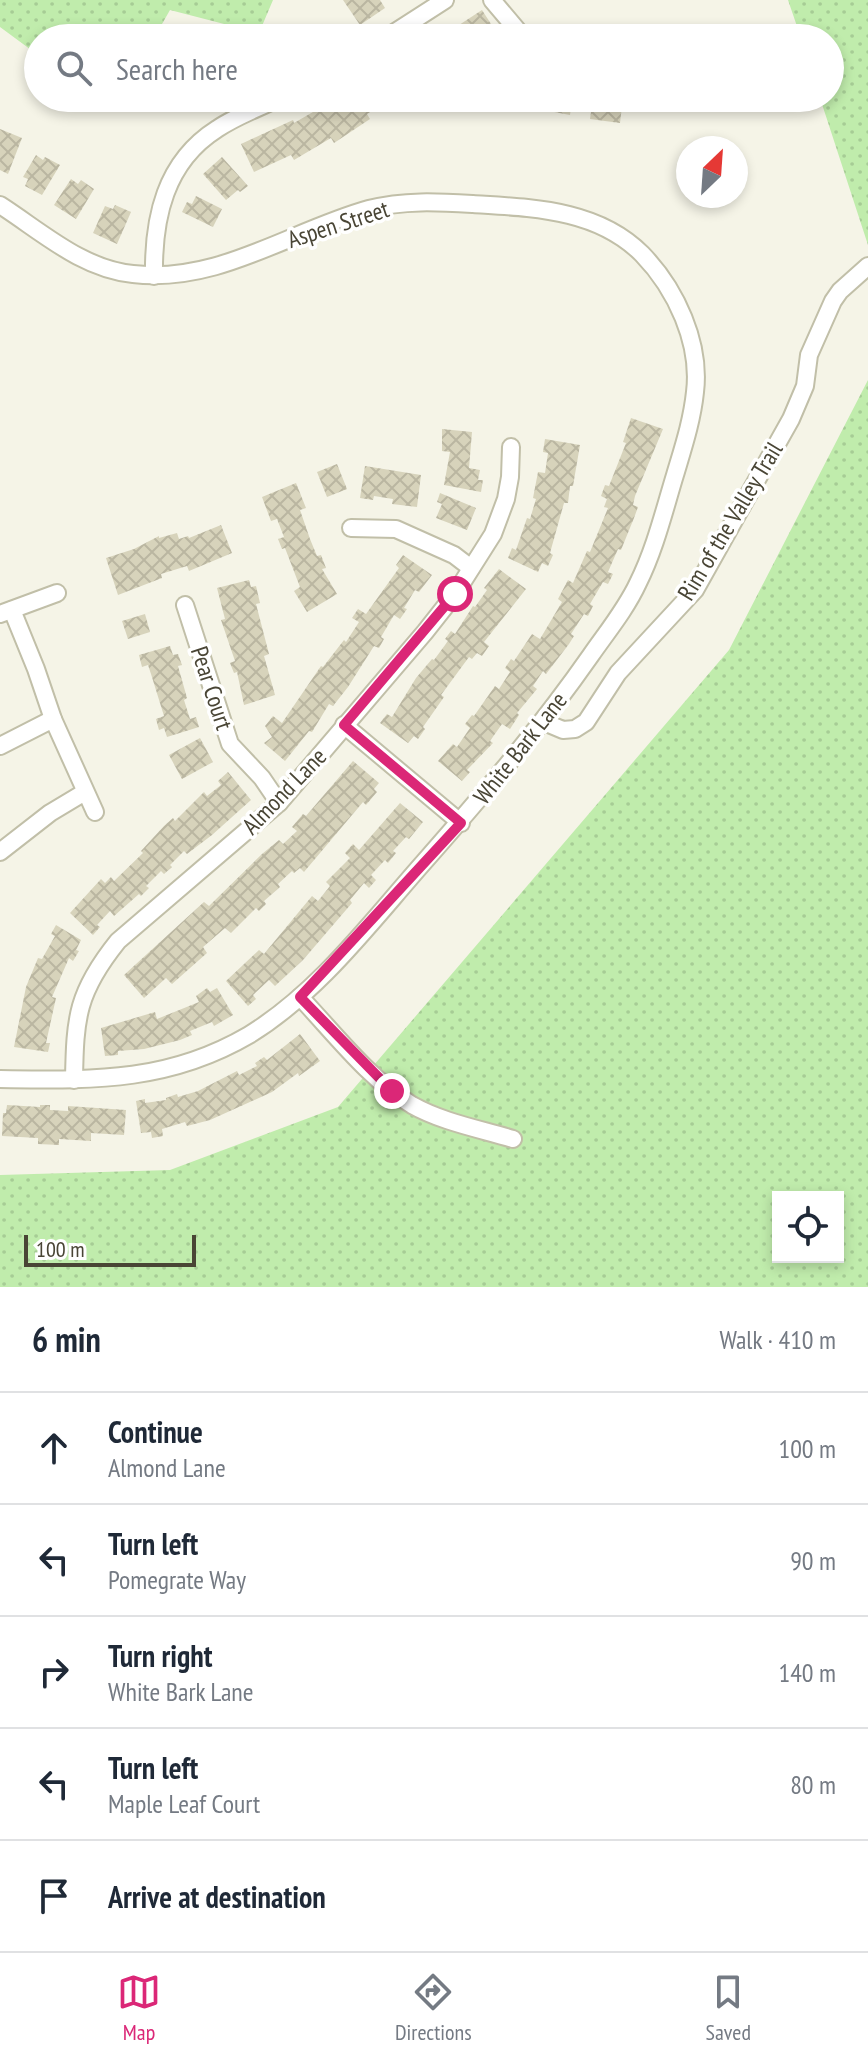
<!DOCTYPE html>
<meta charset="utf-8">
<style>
:root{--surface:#fff;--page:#f2f2f3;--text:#1f2937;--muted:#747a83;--line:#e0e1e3;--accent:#db2777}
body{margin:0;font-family:"PT Sans Narrow",sans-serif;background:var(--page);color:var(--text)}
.controls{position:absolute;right:24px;bottom:24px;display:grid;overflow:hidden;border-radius:0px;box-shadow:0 4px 12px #0003}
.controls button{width:72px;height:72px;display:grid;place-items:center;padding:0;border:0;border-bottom:2px solid var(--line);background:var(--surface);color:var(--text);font:40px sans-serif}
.compass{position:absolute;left:676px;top:136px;width:72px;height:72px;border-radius:50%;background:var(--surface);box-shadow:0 4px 12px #0003;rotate:25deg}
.scale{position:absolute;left:24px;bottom:20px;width:172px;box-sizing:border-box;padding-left:8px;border:4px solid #494535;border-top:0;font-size:22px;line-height:28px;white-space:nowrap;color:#494535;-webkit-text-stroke:6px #fff;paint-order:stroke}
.stop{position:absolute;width:24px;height:24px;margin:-18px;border:6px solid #db2777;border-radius:50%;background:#fff}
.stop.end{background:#db2777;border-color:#fff;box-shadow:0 2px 8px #0008}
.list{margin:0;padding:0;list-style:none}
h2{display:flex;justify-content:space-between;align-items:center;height:104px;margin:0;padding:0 32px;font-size:34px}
h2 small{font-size:26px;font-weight:400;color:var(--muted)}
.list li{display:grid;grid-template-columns:52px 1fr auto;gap:24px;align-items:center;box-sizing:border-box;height:112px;padding:0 32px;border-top:2px solid var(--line)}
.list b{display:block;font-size:30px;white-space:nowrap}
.list p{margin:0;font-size:26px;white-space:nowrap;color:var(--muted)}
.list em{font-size:26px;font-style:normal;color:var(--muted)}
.icon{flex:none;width:44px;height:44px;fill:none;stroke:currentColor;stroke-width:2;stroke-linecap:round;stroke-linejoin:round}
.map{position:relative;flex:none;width:868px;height:1287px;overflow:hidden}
.search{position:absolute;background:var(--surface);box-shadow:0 4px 12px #0003;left:24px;right:24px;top:24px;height:88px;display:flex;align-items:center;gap:20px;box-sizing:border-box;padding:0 28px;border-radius:44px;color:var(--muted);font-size:30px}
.sheet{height:664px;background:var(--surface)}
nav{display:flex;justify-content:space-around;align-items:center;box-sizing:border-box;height:112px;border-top:2px solid var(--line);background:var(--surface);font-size:22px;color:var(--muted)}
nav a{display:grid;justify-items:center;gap:4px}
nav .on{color:var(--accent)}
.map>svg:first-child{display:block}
.grass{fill:url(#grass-dots);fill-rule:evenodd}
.building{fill:url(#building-cross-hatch)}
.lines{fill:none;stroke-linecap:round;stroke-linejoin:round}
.minor-casing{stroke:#c1bfa8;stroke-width:20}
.minor{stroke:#fff;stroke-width:16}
.route{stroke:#db2777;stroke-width:10}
.labels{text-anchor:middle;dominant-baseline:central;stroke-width:7;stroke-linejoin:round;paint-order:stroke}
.street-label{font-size:24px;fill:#494535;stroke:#fff}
</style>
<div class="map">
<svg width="868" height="1287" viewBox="0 0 868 1287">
<defs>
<pattern id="grass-dots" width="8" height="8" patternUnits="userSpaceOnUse" patternTransform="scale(2)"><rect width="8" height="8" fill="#c0ecac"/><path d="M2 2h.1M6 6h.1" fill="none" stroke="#a6cc95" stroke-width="1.8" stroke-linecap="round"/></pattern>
<pattern id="building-cross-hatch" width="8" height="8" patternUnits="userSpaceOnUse" patternTransform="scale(2)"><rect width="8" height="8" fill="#d7d3bb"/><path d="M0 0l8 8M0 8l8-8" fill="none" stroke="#bab6a1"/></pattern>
</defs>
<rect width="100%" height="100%" fill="#f5f4e7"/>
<g class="grass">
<path d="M0,0H273L259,33L170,10L154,38H38V55L0,27Z"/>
<path d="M788,0H868V245L820,98H830V38H801Z"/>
<path d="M868,380V1287H0V1175L170,1170L338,1107L729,650ZM778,1197H838V1257H778Z"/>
</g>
<g class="building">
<path d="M343,0H380L385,8L360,25Z"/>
<path d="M482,10L500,38H467L459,25Z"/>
<path d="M337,98H407L389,111L384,103L367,114L370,119L334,143L331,138L294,160L291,155L254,172L241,144L293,120L294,123Z"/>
<path d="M551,98H623L620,123L590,119L591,112L571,108L570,115L549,111Z"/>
<path d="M0,129L22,138L8,174L0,170Z"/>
<path d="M36,155L43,160L45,157L60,165L42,195L25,186L28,179L23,177Z"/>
<path d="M222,157L248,186L240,192L238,190L226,200L203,174Z"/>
<path d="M71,179L78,184L81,180L94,189L76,219L54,205Z"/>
<path d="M196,196L222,209L213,227L182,212L187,202L192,204Z"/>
<path d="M115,205L131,212L117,244L93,233L105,206L113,209Z"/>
<path d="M631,418L663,429L635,496L633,505L638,507L634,518L621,550L618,549L608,572L613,574L608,584L603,582L590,604L593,606L588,616L584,614L571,634L574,636L569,644L546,674L543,671L533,686L537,689L517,713L519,715L510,729L502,724L490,741L493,743L467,770L470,772L462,781L438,761L453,744L457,747L470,728L465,724L472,715L474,716L495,686L499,689L510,672L505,668L511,659L514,661L532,634L540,639L562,602L558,599L568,580L573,583L587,551L590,552L608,508L604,507L607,499L601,496L605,485L609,486L626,443L623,442Z"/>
<path d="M442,429L472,432L469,468L480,470L478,480H483L481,492L444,485L450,452L442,451Z"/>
<path d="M545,439L580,445L573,486H570L568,503H564L550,553L553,555L548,566L542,563L538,572L508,558L512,548L516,550L527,518L530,519L536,499L533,498L538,472L545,473L548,453L543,452Z"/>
<path d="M337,464L347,489L327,497L317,472Z"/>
<path d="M365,466L421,475L417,507L392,504L393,499L374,496L373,500L360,498Z"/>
<path d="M296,483L306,508L300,510L310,539L317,556L321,555L326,568L322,569L337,594L307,612L294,591L300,587L285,548L282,549L278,539L284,537L277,519L271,521L262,497Z"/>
<path d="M440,493L476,508L467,530L436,518L442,504L437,502Z"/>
<path d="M221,525L232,553L189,571L187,566L161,574L162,578L118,595L106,558L134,549L159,536V538L177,533L179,539L188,536L189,538Z"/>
<path d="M403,555L432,575L419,592L415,590L404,608L407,609L400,619L394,615L381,637L384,639L379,648L374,646L348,687L333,706L329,704L312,732L309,731L285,761L264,743L272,737L265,726L273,716L282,723L321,666L323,667L344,640L346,642L359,622L352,618L358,609L366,614L399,568L396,565Z"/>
<path d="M499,569L526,589L484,642L489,646L482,656L477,653L472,659L469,657L441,695L444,697L423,727L425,729L418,739L414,736L408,743L380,723L387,714L392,717L416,678L432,659L434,660L448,641L445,639L451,631L455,634L473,606L475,607L487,590L484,588Z"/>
<path d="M249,580L251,587L256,586L260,603L256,604L269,654L264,656L275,695L244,705L237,672L234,673L230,663L235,661L221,620L225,619L217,588Z"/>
<path d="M145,614L150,632L128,639L122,621Z"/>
<path d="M170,646L173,655L178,654L182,665L178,666L187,698L184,700L190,719L196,717L199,727L167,737L164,728L159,730L156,719L164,716L151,674L148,665L142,667L139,655Z"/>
<path d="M200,738L213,762L182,779L169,755Z"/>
<path d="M353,761L379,783L374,789L377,792L366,805L363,802L304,872L300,868L294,873L292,871L278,884L280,887L264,901L266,904L259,911L256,908L231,933L225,928L203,947L207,953L172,984L166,978L144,998L124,975L204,902L209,906L262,854L279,840L283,844L297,831L292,827L303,814L306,816Z"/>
<path d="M228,772L251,800L212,835L187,854L184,851L170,865L172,867L164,874L161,871L146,886L149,888L141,896L139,894L114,916L110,911L97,925L100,927L93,935L70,913L101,879L105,883L111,877L114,881L143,853L141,851L164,826L173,818L175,821L204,792L207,796L221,785L218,781Z"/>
<path d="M400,803L423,822L409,839L406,837L393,851L396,853L388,863L385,860L371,875L376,880L369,888L364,883L350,900L352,903L303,960L275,986L269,980L253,995L256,999L248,1006L226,981L259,950L264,954L312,896L318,901L330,886L326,882L350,858L345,853L353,844L359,850Z"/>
<path d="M56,925L81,940L76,950L79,951L73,961L69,958L52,997L56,998L46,1043H50L48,1052L14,1047L26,987L38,958L42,959L55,936L51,934Z"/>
<path d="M207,988L210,992L217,988L233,1015L214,1026L212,1022L190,1031L192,1035L180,1040L144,1049L118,1051V1055L105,1056L101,1028L155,1012L157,1019L199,1002L196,996Z"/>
<path d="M300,1034L320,1061L299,1076L298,1073L272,1092L210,1120L187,1126L185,1122L162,1129L163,1136L152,1138L151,1132L141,1133L136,1101L145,1099V1103L166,1100V1098L177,1094L178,1097L198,1091L237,1071L239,1075L257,1066L255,1063L264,1057L267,1060Z"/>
<path d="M7,1105L40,1107V1105H50V1110L68,1111V1106L126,1110L124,1135L91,1133V1141L59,1139V1145L38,1144V1138L2,1136L3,1113H6Z"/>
</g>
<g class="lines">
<g class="minor-casing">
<g id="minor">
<path d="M492,0L524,38"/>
<path d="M386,38L445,0"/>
<path d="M0,205C42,232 82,269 133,274C218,284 290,231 369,209C404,200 438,202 473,204C533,208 597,209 642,254C676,289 701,343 695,392C692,421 683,448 675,475C664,511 655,549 638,583C626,609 607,632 591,655C540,728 483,795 424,862C370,923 319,992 249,1035C167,1083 91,1080 0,1079"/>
<path d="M154,276C153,218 165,162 217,129C236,116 259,108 279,98"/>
<path d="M351,528L396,529L454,555L471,568"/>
<path d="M185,605L230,744L262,778L279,803"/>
<path d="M12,610L36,669L53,719L95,812"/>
<path d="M0,614L57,593"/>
<path d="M544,722L563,730L575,729L586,722L618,673L695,590L791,419L805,386L809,355L833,301L840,291L868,266"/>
<path d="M344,725L461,823"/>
<path d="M0,746L53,719"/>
<path d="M0,852L50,813L85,792"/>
<path d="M300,997C335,1034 369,1079 412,1105C442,1122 480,1129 513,1139"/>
<path d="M74,1080C75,1017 77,992 118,941L279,803L425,632L455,594L493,534L506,499L510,477L511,447"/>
</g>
</g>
<use href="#minor" class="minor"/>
</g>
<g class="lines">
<path class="route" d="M392,1091L300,997L461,823L344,725L455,594"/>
</g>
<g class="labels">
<g class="street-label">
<text transform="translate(338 224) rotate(-18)">Aspen Street</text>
<text transform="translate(730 521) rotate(-59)">Rim of the Valley Trail</text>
<text transform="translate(212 688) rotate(72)">Pear Court</text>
<text transform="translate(520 748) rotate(-52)">White Bark Lane</text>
<text transform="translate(284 791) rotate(-46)">Almond Lane</text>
</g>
</g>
</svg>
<div class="controls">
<button><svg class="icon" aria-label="locate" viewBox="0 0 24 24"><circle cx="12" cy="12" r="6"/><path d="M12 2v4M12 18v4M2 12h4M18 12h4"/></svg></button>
</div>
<svg class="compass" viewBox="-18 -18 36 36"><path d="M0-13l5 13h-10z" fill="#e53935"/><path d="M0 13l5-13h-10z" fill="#747a83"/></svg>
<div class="scale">100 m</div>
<div class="stop" style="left:455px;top:594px"></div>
<div class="stop end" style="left:392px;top:1091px"></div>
<div class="search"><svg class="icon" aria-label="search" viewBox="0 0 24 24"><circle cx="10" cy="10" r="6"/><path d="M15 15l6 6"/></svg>Search here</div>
</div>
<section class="sheet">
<h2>6 min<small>Walk · 410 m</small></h2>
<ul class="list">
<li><svg class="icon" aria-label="ahead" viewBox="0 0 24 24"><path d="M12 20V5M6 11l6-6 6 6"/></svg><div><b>Continue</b><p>Almond Lane</p></div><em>100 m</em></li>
<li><svg class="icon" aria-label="left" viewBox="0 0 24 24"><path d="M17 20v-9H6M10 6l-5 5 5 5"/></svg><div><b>Turn left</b><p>Pomegrate Way</p></div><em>90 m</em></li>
<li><svg class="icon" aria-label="right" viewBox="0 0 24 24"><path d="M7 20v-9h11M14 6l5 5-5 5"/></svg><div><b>Turn right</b><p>White Bark Lane</p></div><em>140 m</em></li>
<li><svg class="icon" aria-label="left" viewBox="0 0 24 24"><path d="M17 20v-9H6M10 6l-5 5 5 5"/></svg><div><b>Turn left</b><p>Maple Leaf Court</p></div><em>80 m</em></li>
<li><svg class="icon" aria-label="arrive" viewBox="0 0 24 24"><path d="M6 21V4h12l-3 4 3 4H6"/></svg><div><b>Arrive at destination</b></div></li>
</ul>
</section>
<nav>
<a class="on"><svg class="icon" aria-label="map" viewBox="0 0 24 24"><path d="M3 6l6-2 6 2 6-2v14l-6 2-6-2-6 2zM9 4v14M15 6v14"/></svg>Map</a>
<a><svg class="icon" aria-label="directions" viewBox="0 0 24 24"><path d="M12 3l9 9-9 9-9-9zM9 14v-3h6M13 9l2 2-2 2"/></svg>Directions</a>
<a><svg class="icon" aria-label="saved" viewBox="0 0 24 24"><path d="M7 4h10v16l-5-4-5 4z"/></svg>Saved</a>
</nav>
